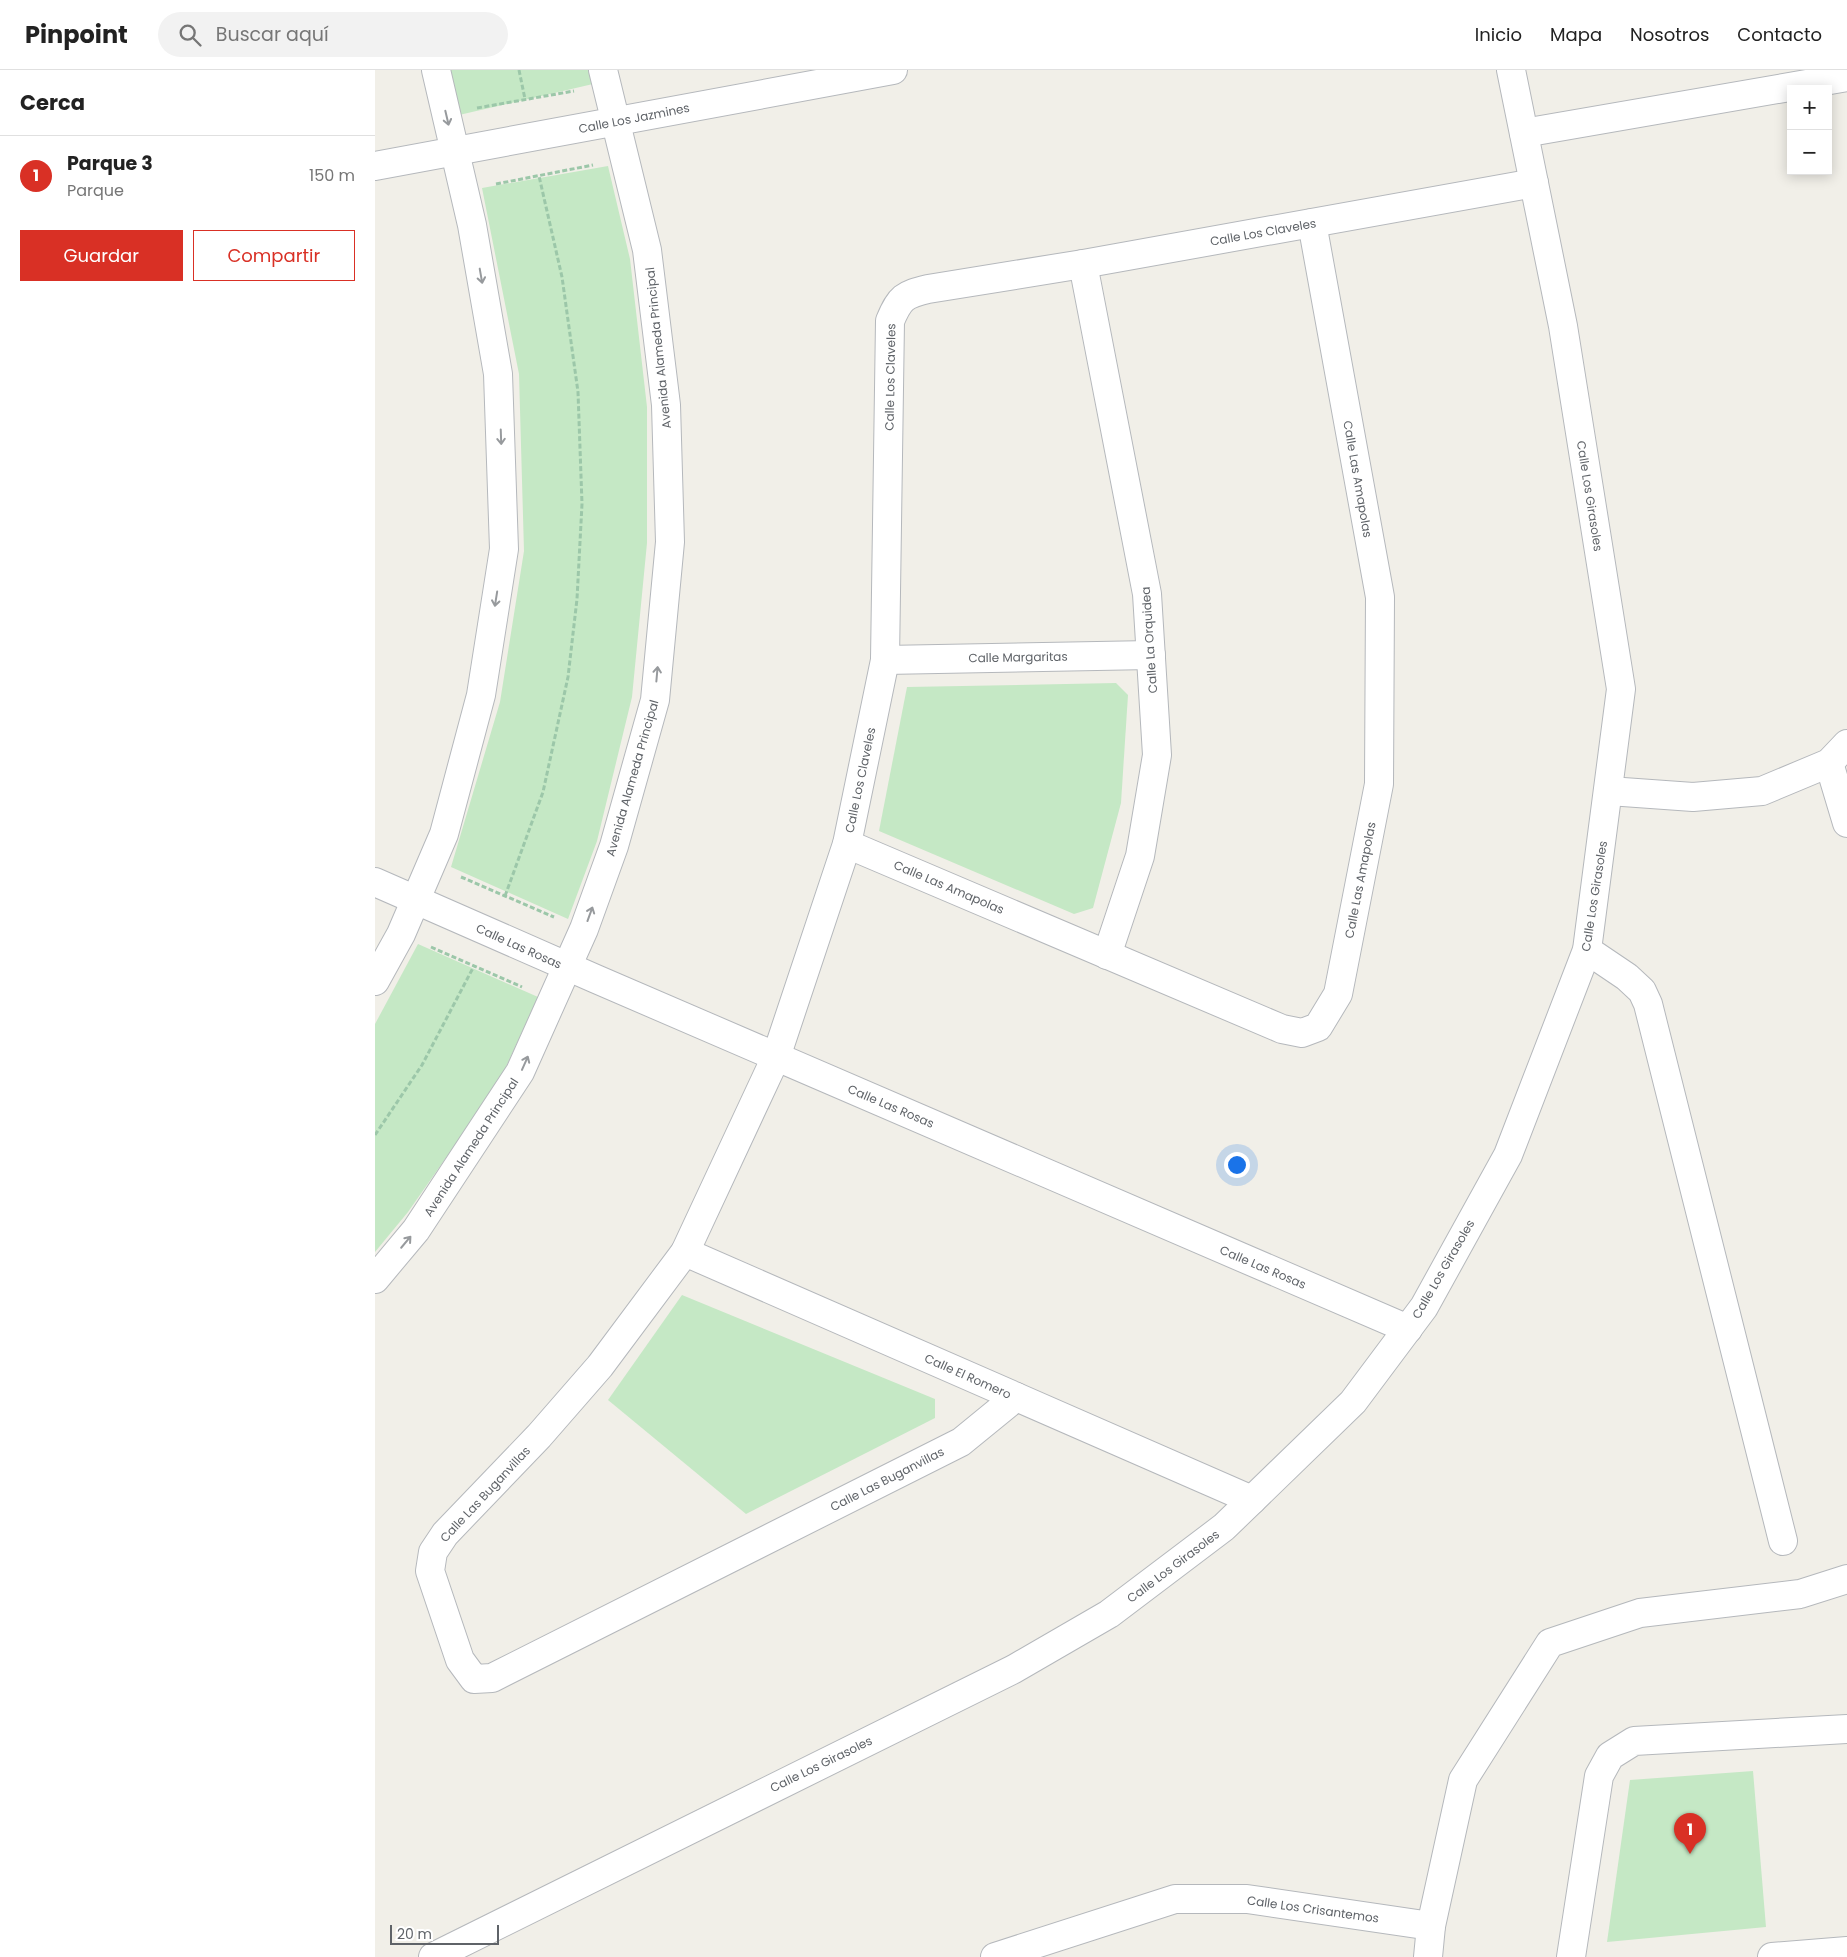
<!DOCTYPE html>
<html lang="es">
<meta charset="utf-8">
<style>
:root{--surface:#fff;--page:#f2f2f2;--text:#222;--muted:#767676;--line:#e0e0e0;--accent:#d93025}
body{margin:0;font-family:Poppins,sans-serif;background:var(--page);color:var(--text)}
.controls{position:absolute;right:15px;top:15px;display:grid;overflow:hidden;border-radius:0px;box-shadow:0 2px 12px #0003}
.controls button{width:45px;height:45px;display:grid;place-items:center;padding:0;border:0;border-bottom:1px solid var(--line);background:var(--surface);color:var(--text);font:25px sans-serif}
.scale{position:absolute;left:15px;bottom:12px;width:109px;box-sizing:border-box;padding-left:5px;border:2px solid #5f6368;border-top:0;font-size:14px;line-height:18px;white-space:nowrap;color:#5f6368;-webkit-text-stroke:4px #fff;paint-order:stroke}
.you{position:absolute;left:861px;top:1094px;width:18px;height:18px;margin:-12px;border:4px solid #fff;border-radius:50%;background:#1a73e8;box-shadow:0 0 0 8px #1a73e833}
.badge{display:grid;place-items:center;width:32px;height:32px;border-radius:50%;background:var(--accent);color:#fff;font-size:16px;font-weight:700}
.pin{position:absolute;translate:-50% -41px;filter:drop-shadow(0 1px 2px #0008)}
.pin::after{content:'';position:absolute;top:26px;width:18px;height:15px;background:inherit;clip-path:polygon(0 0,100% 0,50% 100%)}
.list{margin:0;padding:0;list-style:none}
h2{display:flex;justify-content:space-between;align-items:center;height:65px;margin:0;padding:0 20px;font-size:21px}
h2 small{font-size:16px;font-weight:400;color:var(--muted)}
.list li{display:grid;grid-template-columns:32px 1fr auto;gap:15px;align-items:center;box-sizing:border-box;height:80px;padding:0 20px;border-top:1px solid var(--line)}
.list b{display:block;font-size:19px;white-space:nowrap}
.list p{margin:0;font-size:16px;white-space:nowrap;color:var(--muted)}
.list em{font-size:16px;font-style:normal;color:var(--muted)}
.actions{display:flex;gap:10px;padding:15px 20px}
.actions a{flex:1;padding:11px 0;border:1px solid var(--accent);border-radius:0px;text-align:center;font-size:18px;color:var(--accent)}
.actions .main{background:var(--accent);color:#fff}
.icon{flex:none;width:28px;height:28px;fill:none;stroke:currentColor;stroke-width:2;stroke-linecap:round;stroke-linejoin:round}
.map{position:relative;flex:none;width:1472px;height:1887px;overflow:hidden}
header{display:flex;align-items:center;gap:30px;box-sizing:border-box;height:70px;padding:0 25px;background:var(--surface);border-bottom:1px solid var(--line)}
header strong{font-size:24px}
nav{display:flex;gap:28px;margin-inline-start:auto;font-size:18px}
.search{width:350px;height:45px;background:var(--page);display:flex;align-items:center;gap:12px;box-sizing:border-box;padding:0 18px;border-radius:28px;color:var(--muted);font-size:19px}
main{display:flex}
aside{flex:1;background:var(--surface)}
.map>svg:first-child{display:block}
.green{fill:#c5e8c5}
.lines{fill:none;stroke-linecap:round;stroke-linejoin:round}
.minor-casing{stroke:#b5b8bc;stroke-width:30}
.path{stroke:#9cc7a9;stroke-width:3;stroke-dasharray:5 2.5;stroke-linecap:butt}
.minor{stroke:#fff;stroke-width:28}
.oneway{stroke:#979a9d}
.labels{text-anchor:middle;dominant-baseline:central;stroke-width:4;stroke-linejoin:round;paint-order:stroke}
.street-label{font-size:12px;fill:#5f6368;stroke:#fff}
</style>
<header>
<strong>Pinpoint</strong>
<div class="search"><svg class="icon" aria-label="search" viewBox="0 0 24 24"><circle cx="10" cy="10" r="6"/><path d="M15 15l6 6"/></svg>Buscar aquí</div>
<nav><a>Inicio</a><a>Mapa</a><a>Nosotros</a><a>Contacto</a></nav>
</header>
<main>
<aside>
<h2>Cerca<small></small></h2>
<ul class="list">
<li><span class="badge">1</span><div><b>Parque 3</b><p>Parque</p></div><em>150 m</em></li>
</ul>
<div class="actions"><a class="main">Guardar</a><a>Compartir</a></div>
</aside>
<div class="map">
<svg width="1472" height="1887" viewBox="0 0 1472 1887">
<rect width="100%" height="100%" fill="#f1efe8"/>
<g class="green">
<path d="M74,0H214L218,14L84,45Z"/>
<path d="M233,96L255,189L272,337V473L257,627L222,771L193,849L76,797L125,632L149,481L144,304L107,118Z"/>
<path d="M741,613L753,625L746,733L718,838L699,844L504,761L532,617Z"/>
<path d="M43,874L163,927L124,1012L33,1142L0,1182V954Z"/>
<path d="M307,1225L560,1329V1348L371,1444L233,1330Z"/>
<path d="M1378,1701L1391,1857L1232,1872L1255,1710Z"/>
</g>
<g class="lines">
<g class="minor-casing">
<g id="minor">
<path d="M1149,63L1472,7"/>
<path d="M0,96L518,0"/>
<path d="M708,194L772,524L782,685L765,786L732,885"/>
<path d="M510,590L776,585"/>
<path d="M1454,693L1472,753"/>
<path d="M1234,721L1318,727L1387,721L1454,693L1472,674"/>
<path d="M472,774L907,959L927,963L943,957L963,924L1004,714L1005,527L937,153"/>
<path d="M0,812L221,909L1033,1259"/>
<path d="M1212,880L1252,907L1267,921L1273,934L1408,1471"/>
<path d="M0,911L26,864L69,764L106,625L129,479L123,304L97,155L61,0"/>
<path d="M310,1182L877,1430"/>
<path d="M0,1209L41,1160L145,1002L209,859L239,776L280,630L295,472L291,335L272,180L228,0"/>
<path d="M641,1327L586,1372L117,1608L99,1609L85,1590L55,1501L58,1482L70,1464L164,1366L225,1296L310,1182L401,987L472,774L510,590L515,251C525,227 529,225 553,219L708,194L1159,113"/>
<path d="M58,1887L639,1599L734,1544L849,1457L978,1332L1049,1237L1133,1085L1212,880L1246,619L1188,256L1136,0"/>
<path d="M620,1887L800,1829H872L1056,1856"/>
<path d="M1053,1887L1056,1856L1088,1710L1175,1573L1265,1543L1425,1524L1472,1509"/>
<path d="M1196,1887L1224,1706L1235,1686L1259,1671L1472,1659"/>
<path d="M1397,1887L1472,1881"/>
</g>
</g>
<g class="path">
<path d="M144,0L150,29"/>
<path d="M102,38L199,21"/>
<path d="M121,114L218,95"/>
<path d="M86,807L179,847"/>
<path d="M130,826L168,722L193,607L202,529L207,434L203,322L187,207L164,106"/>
<path d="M56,877L147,917"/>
<path d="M0,1065L47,995L99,896"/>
</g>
<use href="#minor" class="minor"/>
</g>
<defs><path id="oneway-shaft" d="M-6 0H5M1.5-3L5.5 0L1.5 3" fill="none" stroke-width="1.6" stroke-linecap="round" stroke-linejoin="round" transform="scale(1.25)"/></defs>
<g class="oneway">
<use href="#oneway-shaft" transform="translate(72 48) rotate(77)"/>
<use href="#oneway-shaft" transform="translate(106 206) rotate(80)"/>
<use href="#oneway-shaft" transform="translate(126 367) rotate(88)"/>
<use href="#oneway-shaft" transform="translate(121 529) rotate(99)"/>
<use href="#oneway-shaft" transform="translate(282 604) rotate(-85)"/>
<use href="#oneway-shaft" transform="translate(215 844) rotate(-70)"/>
<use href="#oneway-shaft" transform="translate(150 993) rotate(-66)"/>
<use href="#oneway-shaft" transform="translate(31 1172) rotate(-50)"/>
</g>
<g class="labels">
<g class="street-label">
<text transform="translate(259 48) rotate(-11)">Calle Los Jazmines</text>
<text transform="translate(888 162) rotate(-10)">Calle Los Claveles</text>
<text transform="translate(283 278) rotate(-96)">Avenida Alameda Principal</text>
<text transform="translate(515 307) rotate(-89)">Calle Los Claveles</text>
<text transform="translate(983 409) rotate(80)">Calle Las Amapolas</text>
<text transform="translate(1215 426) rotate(81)">Calle Los Girasoles</text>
<text transform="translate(774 570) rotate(-94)">Calle La Orquidea</text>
<text transform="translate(643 587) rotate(-1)">Calle Margaritas</text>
<text transform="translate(257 708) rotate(-74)">Avenida Alameda Principal</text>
<text transform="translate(485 710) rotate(-78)">Calle Los Claveles</text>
<text transform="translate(985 810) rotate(-79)">Calle Las Amapolas</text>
<text transform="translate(574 817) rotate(23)">Calle Las Amapolas</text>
<text transform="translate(1219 826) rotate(-81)">Calle Los Girasoles</text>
<text transform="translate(144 876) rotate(24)">Calle Las Rosas</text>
<text transform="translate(516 1036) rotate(23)">Calle Las Rosas</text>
<text transform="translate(96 1077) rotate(-57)">Avenida Alameda Principal</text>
<text transform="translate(888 1197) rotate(23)">Calle Las Rosas</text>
<text transform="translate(1068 1199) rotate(-60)">Calle Los Girasoles</text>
<text transform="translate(593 1306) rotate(24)">Calle El Romero</text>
<text transform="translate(512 1409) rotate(-27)">Calle Las Buganvillas</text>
<text transform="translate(110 1424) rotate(-47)">Calle Las Buganvillas</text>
<text transform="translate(798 1496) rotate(-37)">Calle Los Girasoles</text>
<text transform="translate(446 1694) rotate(-26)">Calle Los Girasoles</text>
<text transform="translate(938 1839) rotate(8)">Calle Los Crisantemos</text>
</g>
</g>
</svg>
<div class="controls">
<button>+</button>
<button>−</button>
</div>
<div class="scale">20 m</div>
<div class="you"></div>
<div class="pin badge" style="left:1315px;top:1784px">1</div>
</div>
</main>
